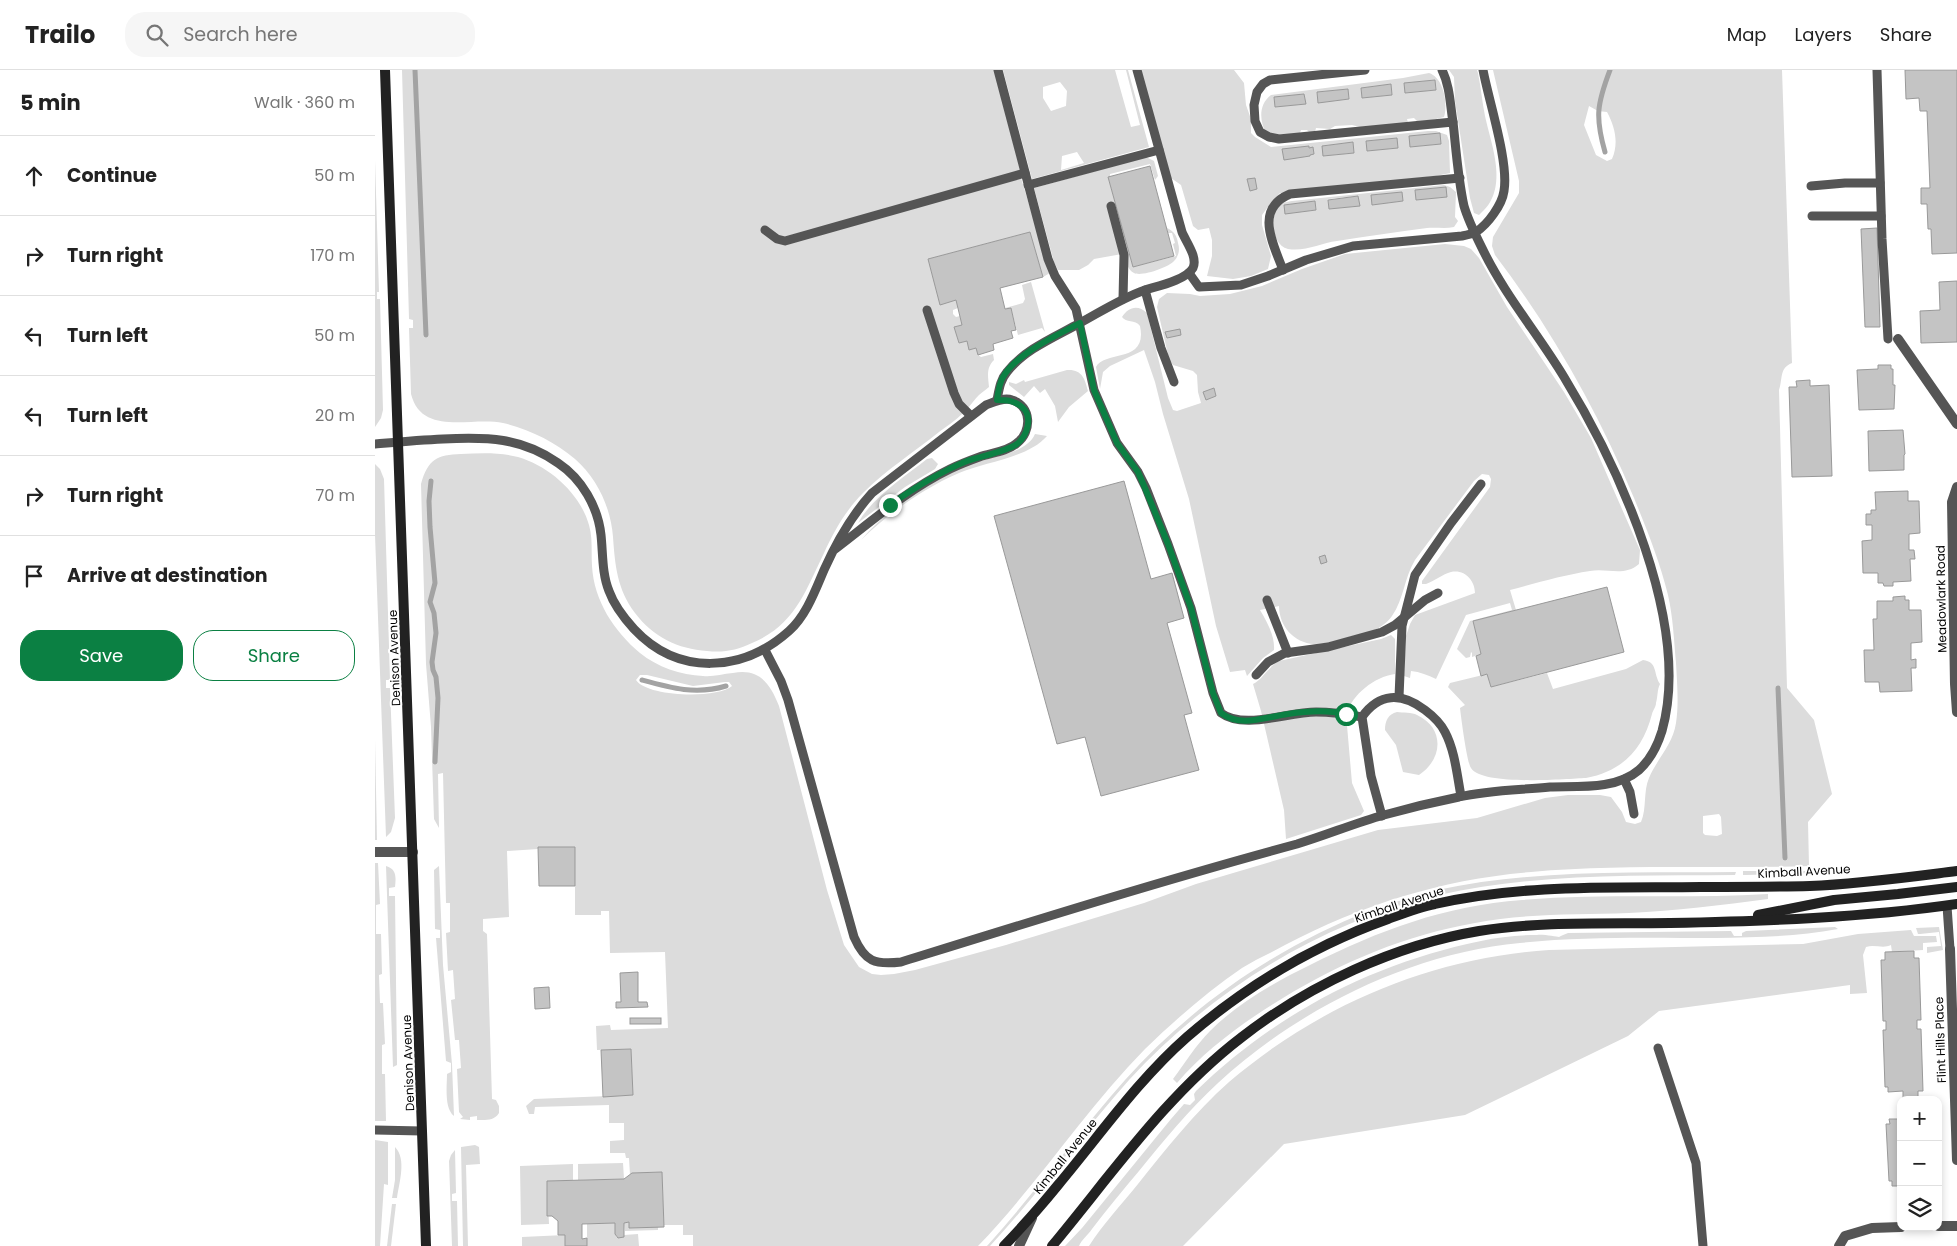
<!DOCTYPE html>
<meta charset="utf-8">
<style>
:root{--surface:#fff;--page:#f6f6f6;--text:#222;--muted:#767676;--line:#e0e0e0;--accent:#0b8043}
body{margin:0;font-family:Poppins,sans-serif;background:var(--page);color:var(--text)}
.controls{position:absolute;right:15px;bottom:15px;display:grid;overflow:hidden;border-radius:10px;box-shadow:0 2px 8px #0003}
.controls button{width:45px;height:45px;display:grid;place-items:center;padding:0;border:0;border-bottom:1px solid var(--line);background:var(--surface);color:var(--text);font:25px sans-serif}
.stop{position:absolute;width:15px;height:15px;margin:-11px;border:4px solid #0b8043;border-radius:50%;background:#fff}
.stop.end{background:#0b8043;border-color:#fff;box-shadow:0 1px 5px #0008}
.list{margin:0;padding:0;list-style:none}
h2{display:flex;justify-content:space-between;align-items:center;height:65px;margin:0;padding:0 20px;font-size:21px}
h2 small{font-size:16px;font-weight:400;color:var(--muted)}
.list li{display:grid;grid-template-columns:32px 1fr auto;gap:15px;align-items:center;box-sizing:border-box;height:80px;padding:0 20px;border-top:1px solid var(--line)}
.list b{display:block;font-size:19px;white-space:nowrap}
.list em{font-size:16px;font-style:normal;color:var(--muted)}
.actions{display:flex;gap:10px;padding:15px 20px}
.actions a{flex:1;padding:11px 0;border:1px solid var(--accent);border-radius:20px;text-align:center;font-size:18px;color:var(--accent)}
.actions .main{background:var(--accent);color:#fff}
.icon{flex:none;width:28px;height:28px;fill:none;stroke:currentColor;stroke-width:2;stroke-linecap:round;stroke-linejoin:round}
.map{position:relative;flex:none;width:1582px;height:1176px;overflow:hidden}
header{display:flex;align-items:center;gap:30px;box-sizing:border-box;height:70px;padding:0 25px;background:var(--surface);border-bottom:1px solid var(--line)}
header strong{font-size:24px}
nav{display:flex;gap:28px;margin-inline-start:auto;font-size:18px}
.search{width:350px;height:45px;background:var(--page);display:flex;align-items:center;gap:12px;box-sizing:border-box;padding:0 18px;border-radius:20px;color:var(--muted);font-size:19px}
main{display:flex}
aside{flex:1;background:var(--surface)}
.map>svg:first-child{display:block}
.green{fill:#dcdcdc;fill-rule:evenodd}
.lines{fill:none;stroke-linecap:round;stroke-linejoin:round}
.stream{stroke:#a3a3a3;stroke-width:5}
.building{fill:#c4c4c4;stroke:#999}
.lane{stroke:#555;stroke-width:9}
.street{stroke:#555;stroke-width:10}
.secondary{stroke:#222;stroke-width:10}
.route{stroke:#0b8043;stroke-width:6}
.labels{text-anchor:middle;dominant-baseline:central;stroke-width:4;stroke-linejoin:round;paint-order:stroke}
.street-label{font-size:12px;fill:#000;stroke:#fff}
</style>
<header>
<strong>Trailo</strong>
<div class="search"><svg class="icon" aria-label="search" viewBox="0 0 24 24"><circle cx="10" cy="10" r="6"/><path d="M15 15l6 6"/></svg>Search here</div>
<nav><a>Map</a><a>Layers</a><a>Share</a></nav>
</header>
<main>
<aside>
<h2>5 min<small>Walk · 360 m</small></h2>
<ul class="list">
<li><svg class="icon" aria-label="ahead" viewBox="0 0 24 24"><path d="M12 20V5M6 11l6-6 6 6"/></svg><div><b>Continue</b></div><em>50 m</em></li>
<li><svg class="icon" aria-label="right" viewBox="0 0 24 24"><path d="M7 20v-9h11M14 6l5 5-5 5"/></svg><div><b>Turn right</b></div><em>170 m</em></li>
<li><svg class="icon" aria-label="left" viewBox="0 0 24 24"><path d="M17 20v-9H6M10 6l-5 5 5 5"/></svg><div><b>Turn left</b></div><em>50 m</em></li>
<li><svg class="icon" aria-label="left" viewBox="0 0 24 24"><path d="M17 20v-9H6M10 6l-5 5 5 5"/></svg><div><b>Turn left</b></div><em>20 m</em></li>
<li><svg class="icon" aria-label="right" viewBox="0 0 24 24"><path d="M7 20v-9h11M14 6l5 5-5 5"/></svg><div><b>Turn right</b></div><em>70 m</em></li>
<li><svg class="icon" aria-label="arrive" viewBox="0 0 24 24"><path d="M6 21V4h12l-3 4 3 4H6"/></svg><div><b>Arrive at destination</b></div></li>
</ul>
<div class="actions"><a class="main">Save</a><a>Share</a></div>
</aside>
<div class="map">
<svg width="1582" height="1176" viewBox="0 0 1582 1176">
<rect width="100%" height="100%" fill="#fff"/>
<g class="green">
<path d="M27,0H619L645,99L646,108L675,203L668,207L655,162L553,189L565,234L581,230L583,238L578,240V244L581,247L585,246L587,255L579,257L584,273L592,271L594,280L601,278L603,285L606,287L618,284L619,290C611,298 613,306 614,317C611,320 607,322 604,325C600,329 597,333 593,338C585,347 574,355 564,362C539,382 511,400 488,423C471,440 459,461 449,483C430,522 420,555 377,573C362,580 349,583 332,581C303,579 278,567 260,543C242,519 240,495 238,467C236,438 222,408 200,389C180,372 154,359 128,353C97,346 47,367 36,324L34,258H38V250L34,249Z"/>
<path d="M628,0H740L756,57L765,55L751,0H753L774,77L657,109ZM685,12L692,21L691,36L676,41L668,28V17ZM702,82L709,93L686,100L687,86Z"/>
<path d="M765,0H859L869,13L871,35L876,49V63L880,67L896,77L1053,61H1061L1072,65L1074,71L1075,103L1061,106L905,123L895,134L887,145V155L896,186L893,199L876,206L858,209L832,206L837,186V170L834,158L823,160L818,156L806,115L796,108ZM1065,63L1066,74L1036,77L1035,66ZM1022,68V78L992,81L991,71ZM978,72L979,83L948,86V76ZM938,77L939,84L935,85V86L909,89L907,80Z"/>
<path d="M1074,0H1102L1103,3C1106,17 1107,32 1110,46C1117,78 1135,120 1104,145L1099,143L1095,128L1080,31L1079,7Z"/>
<path d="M1118,0H1407L1417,293C1404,298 1408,309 1404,320L1412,618L1439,650L1457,724L1433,752L1434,796C1342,799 1248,794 1156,802C1069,809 988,834 910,875C896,883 881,889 867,898C833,921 800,950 770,979C710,1040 663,1114 603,1176H318V1165H308V1155H289L287,1102L257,1103L255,1105L254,1088H251L250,1083H235V1071L249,1070V1053H234V1035L160,1037L159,1044H154L151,1036L159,1029L258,1025L256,979L222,980L221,956L235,955L236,960L293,958L290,882L235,883L234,841H226V845H200V777H164L163,779L132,781L134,847L108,849V861L112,864L117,1029L121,1030L124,1036V1043C119,1051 111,1050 102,1050V1046L95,1047V1050L85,1049L88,1047L84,1042L82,999L86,998L84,970H80L76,930L80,929L78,900L73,901L71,863L75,862V833H71L68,703L63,704L64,758L59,749L56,657L51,594L46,414C53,389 62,385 86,384C105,383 124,382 143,387C174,396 205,423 214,455C218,468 216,483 217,496C219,531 239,561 265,583C282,597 306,605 328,606C338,607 347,604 358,603C384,598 395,613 404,636L452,820L469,875L484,897L497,904L506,905L519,904L540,900L631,875L769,833L821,814L1003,760L1102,748L1170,728L1193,725H1225L1236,727L1247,742L1251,752L1260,754L1266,752C1272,738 1268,722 1274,708C1282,689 1298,674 1301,653C1304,634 1302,612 1301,593C1299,570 1298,547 1293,525C1285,492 1272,460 1259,428C1223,342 1177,260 1120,185L1117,176L1118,167L1144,123V111ZM1214,36L1223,41L1232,42C1240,57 1244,73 1237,89L1232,91L1221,85L1209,55ZM265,605H272L318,616L350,612H354L357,616C342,629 272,627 261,610ZM1344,744L1346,747L1347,764L1342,766L1330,765L1328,763V746Z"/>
<path d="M1054,3C1069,8 1073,34 1069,47L1053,51H1042L1039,48L1032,49L1033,53L985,57L977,55L960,56L955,59L941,58L940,62L935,63L932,60H926L925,63L907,67L891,63C884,50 884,34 896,25L1028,8ZM1060,10L1061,20L1030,23V13ZM1016,14L1017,25L987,28L986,18ZM973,19L974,29L943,32L942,22ZM929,24L930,34L900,37L899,27Z"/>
<path d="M771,87L779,91L783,106L780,110L775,94L735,104V106L733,107L758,197L801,186L798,174L800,173L797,163H793L792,158C799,161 802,166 803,173C805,179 804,186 799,191C794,197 767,207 759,203C753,201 751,190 747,184L719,189L713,195L704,200H683L679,192L659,118Z"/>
<path d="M0,90L4,222H2V229H5L8,340L6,348L0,357Z"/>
<path d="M1069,115L1075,117L1081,122L1080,147L1083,151L1079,157C1070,159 1061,157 1052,158C1022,162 992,166 962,171C946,173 930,182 913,179C896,175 894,144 906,134C909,132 913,132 917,131ZM1070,117L1071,127L1041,130L1040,120ZM1027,122L1028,131L997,135V125ZM983,126L984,136L954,139L953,129ZM940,131L941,140L911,143L909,135Z"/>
<path d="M1070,174L1089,176L1096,179L1104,188L1132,237L1189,322L1216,368L1236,414L1265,480L1264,494C1249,507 1233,498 1215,501C1189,505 1161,513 1135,520L1141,540L1098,551L1106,584L1097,587V583L1096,582L1095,587L1091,588L1082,579L1095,551L1137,540L1135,533L1091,545L1061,609C1053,605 1045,602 1036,601L1035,608L1029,606L1031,566L1035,554L1040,545L1100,523C1100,511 1090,499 1076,502C1068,504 1059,511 1051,514H1047V511L1115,417L1116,409L1114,405L1107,404L1099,411L1040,490C1029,508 1029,529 1017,546C1007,560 992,563 977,566C965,570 952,574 939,574C919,573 904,556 904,536L885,540C892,552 900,566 899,580L888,588L872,606L870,600L855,602L841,556L814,429L788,344L780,312L769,280L735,296L728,302L725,319L721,297C730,280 773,294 765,256C760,249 751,253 747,247C753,237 763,234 772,243L793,328L798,340L802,341L826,333L823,322L822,305L818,301L798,295L794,289L782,237L784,229L792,223L815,224L825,226L855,224L887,216L927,199L970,184ZM839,318L841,326L831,330L828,322Z"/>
<path d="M656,212L670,262L667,258L643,265L636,238H630L648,233L650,229L647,215Z"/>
<path d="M692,300C707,299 710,309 713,321L694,337L683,352L680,336L670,319L665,323L659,316L649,327L634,315V312L641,314L649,310L650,312Z"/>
<path d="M660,364L672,366C653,388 610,392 584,403C547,419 514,443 486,470C509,443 537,424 568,407C576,403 584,398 592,395C612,387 651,385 660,364Z"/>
<path d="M557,388L563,394L560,399L530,417L483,453C497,428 529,407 552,389Z"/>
<path d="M0,394L5,399L9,409L15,610H11V618H15L20,748L16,762L11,767L0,465Z"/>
<path d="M1016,565L1020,569V604C999,607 978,624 971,644L977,713L989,741L986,745L911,769L909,740L886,641L878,614C888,609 893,597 904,591L1006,569Z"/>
<path d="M1268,590C1283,592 1278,603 1285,614C1282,620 1283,626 1281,633C1281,637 1278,640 1277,644C1268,679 1248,701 1211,708C1189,709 1107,716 1096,698C1092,693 1086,647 1085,638L1090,635L1073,617L1075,613L1112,604L1116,617L1172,603L1178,619L1251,599Z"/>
<path d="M1022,642C1028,643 1037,642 1042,645C1070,658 1068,689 1044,705L1028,702L1021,675L1010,660C1010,651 1013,644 1022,642Z"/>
<path d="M0,670L2,770H0Z"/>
<path d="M0,793H3L5,834L1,835V864H6L7,904L4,905L5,933H8L10,974L7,975V1004H10L11,1051H0Z"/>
<path d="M11,796C22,799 21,808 20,817L14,818V826H20L22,993V995L18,997Z"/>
<path d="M64,796L68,895L77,994L79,1046C69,1038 72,1016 72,1004L76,1002V993L71,991L61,868H65V860L60,859L59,800Z"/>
<path d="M1368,801H1443L1442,803L1371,805H1368Z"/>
<path d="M1361,802L1360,805C1261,806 1161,803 1064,825L1062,820C1160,799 1261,803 1361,802Z"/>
<path d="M1061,820L1062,825C943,854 836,921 754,1010C706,1064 664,1123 615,1176H612C660,1123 702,1064 750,1010C818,934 901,878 996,840C1017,832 1040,827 1061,820Z"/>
<path d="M1393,824V829C1347,835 1300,841 1254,843C1202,845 1151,843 1100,853C1031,865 967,892 908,928C870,951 831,979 802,1013L798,1009C810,993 821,975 835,961C863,933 900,912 935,895C1005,860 1069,836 1147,830C1229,823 1311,829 1393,824Z"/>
<path d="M1460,857L1463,859C1422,867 1383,867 1341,868C1278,868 1210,866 1145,873C1036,883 923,939 843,1013C814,1040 789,1070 764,1101C748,1120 732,1139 717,1159C713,1165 707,1169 704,1176H690L707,1158L796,1049L809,1034L815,1035L820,1030L819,1024L821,1021C900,944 998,893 1106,871C1124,867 1144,865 1162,865C1168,864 1182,867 1184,867C1186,866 1190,864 1193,863L1356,861L1359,866H1367V863L1371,861Z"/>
<path d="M1564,857L1568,880L1552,883V877L1566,876L1564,862L1545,864H1543L1541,858Z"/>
<path d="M1536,860L1539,866H1561L1562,872L1548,873V880L1517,882L1516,875C1508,879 1499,874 1491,877L1488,885L1492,923L1475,924V915L1284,941L1253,966L1090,1045L909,1074L808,1176H714C728,1154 747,1134 763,1114C791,1079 820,1042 854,1012C944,935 1056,888 1174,880L1428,874L1483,864Z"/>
<path d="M0,1070L13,1072V1115L9,1114L5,1176H0Z"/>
<path d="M100,1075L104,1077L105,1094L91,1095L93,1176H88L86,1077Z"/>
<path d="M20,1077C32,1089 24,1113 22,1128H17L20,1110Z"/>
<path d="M80,1080L81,1123L77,1124V1131H82L83,1176H77L74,1091L76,1085Z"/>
<path d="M248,1093L249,1109L203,1110V1094Z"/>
<path d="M198,1094V1110L172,1111L174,1154L146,1155L145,1096Z"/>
<path d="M17,1134H21L16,1176H12Z"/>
<path d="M254,1152V1158L283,1157V1160L250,1161L249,1153Z"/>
<path d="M240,1153L241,1167L246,1168L249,1165L263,1164L264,1176H212V1154Z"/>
<path d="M190,1165V1176H147V1167Z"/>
</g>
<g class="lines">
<g class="stream">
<path d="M40,0L51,265"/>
<path d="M1230,82C1220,47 1222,34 1235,0"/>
<path d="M56,411L54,431L55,457L60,513L55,532L59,543L61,563L57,592L58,600L61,607L63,628L60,692"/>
<path d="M267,610C296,618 321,625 351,616"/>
<path d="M1403,618L1410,788"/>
</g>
</g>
<g class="building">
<path d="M1530,0H1582V183L1557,184L1556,159H1553L1552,134H1546V118H1555L1552,41H1545L1544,28L1531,29Z"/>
<path d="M1060,10L1061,20L1030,23L1029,13Z"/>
<path d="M1016,14L1017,25L987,28L986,18Z"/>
<path d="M973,19L974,29L943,33L942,22Z"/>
<path d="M929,24L931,34L900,37L899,27Z"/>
<path d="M1065,63L1066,74L1035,77L1034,66Z"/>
<path d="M1022,68L1023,78L992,81L991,71Z"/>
<path d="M978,72L979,83L948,86L947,76Z"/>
<path d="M934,76V78L938,77L939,84L935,85V86L909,90L907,79Z"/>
<path d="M775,96L799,186L758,197L733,107Z"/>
<path d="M880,108L882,119L875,121L872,109Z"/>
<path d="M1071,117L1072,127L1041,130L1040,120Z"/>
<path d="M1027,122L1028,131L997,135L996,125Z"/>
<path d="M983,126L985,136L954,139L953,130Z"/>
<path d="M940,131L941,140L910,144L909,135Z"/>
<path d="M1502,158L1505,257H1490L1486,159Z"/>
<path d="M655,162L668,207L625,218L630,239L636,238L641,260L636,261L638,268L618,274L619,280L603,285L601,278L594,280L592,271L584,273L579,257L587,255L581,230L565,235L553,189Z"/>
<path d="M1582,211V272L1546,273L1545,241L1565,240L1564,212Z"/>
<path d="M805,259L806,265L792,268L790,262Z"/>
<path d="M1503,295H1516V299H1518V315H1520L1519,339L1484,340L1482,300L1503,299Z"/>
<path d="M1435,310V316L1454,315L1457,406L1417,407L1414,317H1422L1421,311Z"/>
<path d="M839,318L841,326L831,330L828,322Z"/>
<path d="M1528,360L1530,384L1529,385V400L1494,401L1493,361Z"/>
<path d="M749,411L776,509L797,503L809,548L792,553L817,643L809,645L824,700L726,726L710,667L682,674L619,446Z"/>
<path d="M1533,421V431H1544L1545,463L1534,464V480H1539L1540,489H1535L1536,511L1518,512V516H1509L1508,513H1503V503H1488L1487,471L1497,470V455H1491V444H1496V440H1501L1500,422Z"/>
<path d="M950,485L952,492L946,494L944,487Z"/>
<path d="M1232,517L1249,582L1116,617L1112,604L1106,606L1101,586L1106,584L1098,551Z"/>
<path d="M1530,526V530H1534V540H1546L1547,572L1536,573V590L1541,589V598H1536L1537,621L1505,622L1504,612H1490L1489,580H1499L1498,549H1502V531H1518V527Z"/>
<path d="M163,777H200V816H164Z"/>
<path d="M1539,881V888H1544L1546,950H1542V959H1546L1548,1021H1543V1027L1528,1028V1021L1513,1022V1017H1510L1508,960H1511V951H1508L1506,890H1510V882Z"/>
<path d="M263,902V932H272L273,937L241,938V932H246L245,903Z"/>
<path d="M174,917L175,938L160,939L159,918Z"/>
<rect x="255" y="948" width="31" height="6"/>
<path d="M256,979L258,1025L228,1027L226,980Z"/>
<path d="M1514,1049H1526V1116H1517V1111H1514L1511,1054H1515Z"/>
<path d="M287,1102L289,1157L254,1158V1152L249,1153V1167L243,1168L240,1164V1153L207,1154V1169L212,1168V1176H190V1165H183V1151L177,1146H172V1111L249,1109L257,1103Z"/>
</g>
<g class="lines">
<g class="lane">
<path d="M623,0L673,189L680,206L701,239L719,320L742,373L763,402L771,418L793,474L816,538L838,623L846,643C869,660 912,642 941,642C956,642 971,644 987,647"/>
<path d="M990,0L895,10L888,14L882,22L879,35L880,51L885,62L894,67L904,69L1078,52"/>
<path d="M1502,0L1507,169L1513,269"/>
<path d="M653,115L784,80"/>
<path d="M1436,116L1470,113H1505"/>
<path d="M736,136L749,185L748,229"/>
<path d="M1437,146H1506"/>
<path d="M390,160L402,169L410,171L650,103"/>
<path d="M908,200C898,173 879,139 915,124L1085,108"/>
<path d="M814,203L824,217L866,215L893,206L931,190L978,176L1087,166C1092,165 1097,164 1101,162C1113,154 1127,135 1129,121C1134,92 1114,32 1108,0"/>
<path d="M770,220L786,278L799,312"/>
<path d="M552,240L579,323L584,334L596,346"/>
<path d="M622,330C624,320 625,310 632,302C650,279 680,267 705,253C727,241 747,228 770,220C783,216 811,210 818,198C823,187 811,172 807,162L762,0"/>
<path d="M0,374C23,372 45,370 68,369C112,367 146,367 183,393C207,409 223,437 226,465C228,484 227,504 234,521C239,535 249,548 259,559C303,606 367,603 414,561C431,546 440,521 449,500C462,471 476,446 497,423L611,335C619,332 629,327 637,330C657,336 657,362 642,373C634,381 617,383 607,386C596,390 585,394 575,399C532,420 497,451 459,480"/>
<path d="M892,530L913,583"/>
<path d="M390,580L406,611L413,630L479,867C490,892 500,895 526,892C658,851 789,810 922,774C952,765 980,753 1009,745C1034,738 1059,732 1084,727C1113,720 1145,720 1175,717C1203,716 1241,720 1264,700C1275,690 1283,674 1287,661C1317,554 1244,397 1189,307C1163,264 1129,224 1107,178C1100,164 1093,150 1089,136C1083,109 1081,79 1078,52C1075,34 1075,16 1067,0"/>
<path d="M881,605L893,592L910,583L953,577L1007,562L1020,555L1050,530L1063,523"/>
<path d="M1024,627L1027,556L1040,505L1076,453L1106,414"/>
<path d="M1249,709L1255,722L1259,744"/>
<path d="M1007,746L996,706L987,647C1004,623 1026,622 1050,640C1058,646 1065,652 1070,662C1080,681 1082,705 1086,726"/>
<path d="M1572,836L1575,879"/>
<path d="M1283,978L1321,1093L1328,1176"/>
<path d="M0,1060L47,1061"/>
</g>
<g class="street">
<path d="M1523,269L1582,354"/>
<path d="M1582,417L1577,432L1580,614L1582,642"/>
<path d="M0,782H38"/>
<path d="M1575,879L1582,1090"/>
<path d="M1563,1156H1582"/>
<path d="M644,1176L657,1148"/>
<path d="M1464,1176L1470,1166L1497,1158L1526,1157"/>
</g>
<g class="secondary">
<path d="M10,0L51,1176"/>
<path d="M1383,845L1459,830L1523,824L1582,817"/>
<path d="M629,1176C648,1156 666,1136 683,1115C725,1065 763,1010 812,967C871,916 940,875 1013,849C1029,843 1044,837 1060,834C1147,814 1238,818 1326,817C1363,817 1399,817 1435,816C1484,814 1534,807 1582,801"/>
<path d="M677,1176C737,1104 791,1025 867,967C934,915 1020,875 1104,861C1167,851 1231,854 1295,853C1390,851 1487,848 1582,834"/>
</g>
</g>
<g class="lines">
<path class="route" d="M515,435C539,418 565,402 592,391C605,386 631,382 642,374C653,365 658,346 647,337C638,330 632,330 622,330C623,323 624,314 628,307C641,284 682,265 705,253L719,320L742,373L763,402L770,418L793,474L816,538L838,623L846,643C866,658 890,647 913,644C932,641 953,640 971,644"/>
</g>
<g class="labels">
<g class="street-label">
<text transform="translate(1566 529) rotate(-91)">Meadowlark Road</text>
<text transform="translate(19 588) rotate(-92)">Denison Avenue</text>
<text transform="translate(1429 801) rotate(-3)">Kimball Avenue</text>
<text transform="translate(1024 834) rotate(-18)">Kimball Avenue</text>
<text transform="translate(1565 970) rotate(-92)">Flint Hills Place</text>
<text transform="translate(33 993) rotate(-92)">Denison Avenue</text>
<text transform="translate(690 1086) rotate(-51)">Kimball Avenue</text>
</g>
</g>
</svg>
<div class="controls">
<button>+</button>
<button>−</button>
<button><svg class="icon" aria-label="layers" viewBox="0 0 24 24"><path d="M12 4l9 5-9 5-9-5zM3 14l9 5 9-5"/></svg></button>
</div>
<div class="stop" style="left:971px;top:644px"></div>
<div class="stop end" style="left:515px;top:435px"></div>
</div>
</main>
